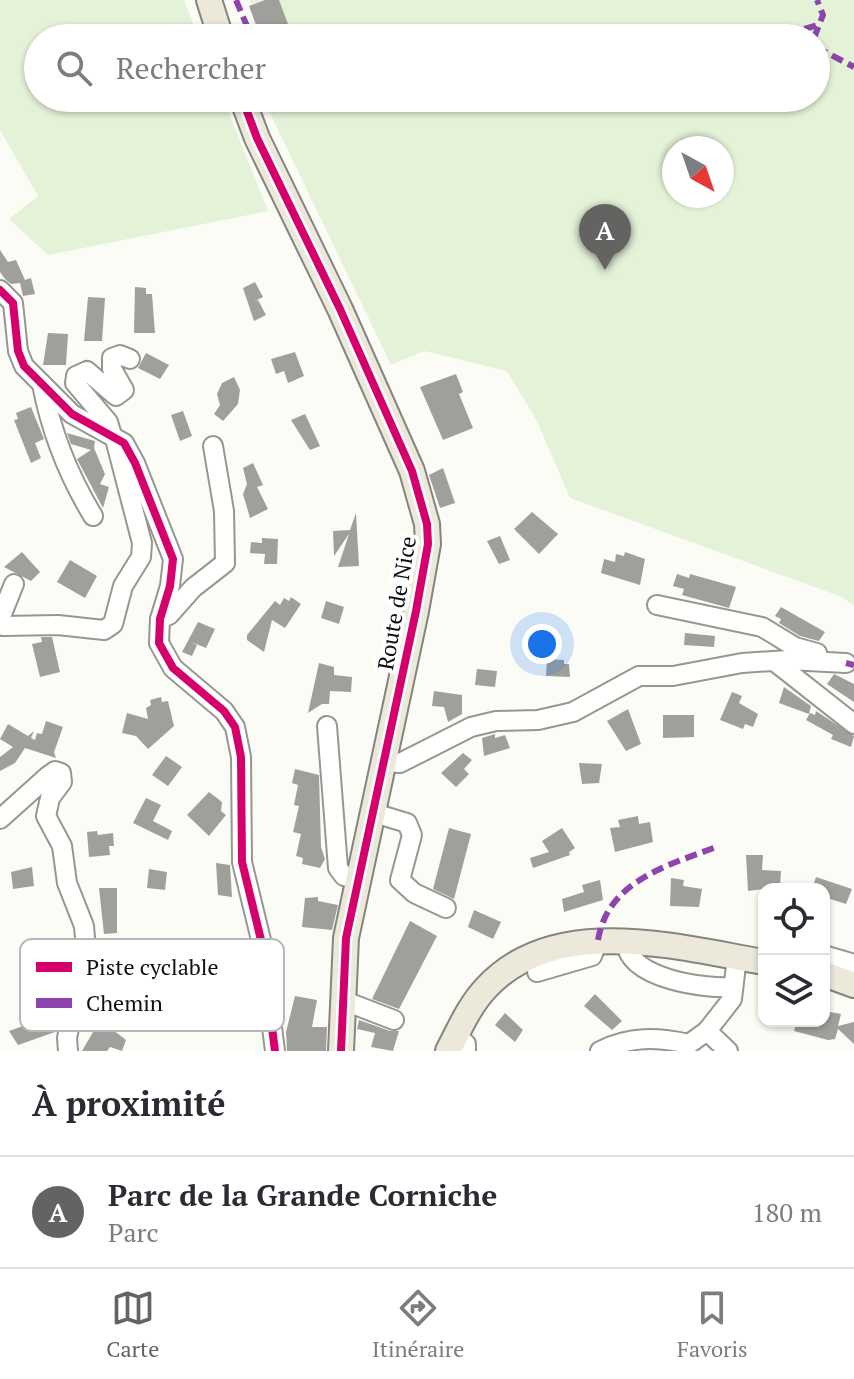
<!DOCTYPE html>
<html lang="fr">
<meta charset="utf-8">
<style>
:root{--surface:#fff;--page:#f2f2f3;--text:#2b2b33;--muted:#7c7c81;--line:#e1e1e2;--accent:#636361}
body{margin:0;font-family:"PT Serif",serif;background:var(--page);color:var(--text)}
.controls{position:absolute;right:24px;bottom:24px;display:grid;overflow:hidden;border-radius:16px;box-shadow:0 2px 6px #0004}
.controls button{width:72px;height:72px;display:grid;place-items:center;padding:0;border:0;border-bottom:2px solid var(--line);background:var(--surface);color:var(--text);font:40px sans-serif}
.compass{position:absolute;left:662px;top:136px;width:72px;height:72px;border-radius:50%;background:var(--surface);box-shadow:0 2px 6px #0004;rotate:140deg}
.you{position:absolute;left:542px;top:644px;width:28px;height:28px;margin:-20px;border:6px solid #fff;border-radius:50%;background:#1a73e8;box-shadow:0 0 0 12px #1a73e833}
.badge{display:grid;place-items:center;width:52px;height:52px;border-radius:50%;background:var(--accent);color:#fff;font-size:26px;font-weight:700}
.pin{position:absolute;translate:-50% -66px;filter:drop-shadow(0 2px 4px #0008)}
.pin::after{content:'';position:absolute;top:42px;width:28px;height:24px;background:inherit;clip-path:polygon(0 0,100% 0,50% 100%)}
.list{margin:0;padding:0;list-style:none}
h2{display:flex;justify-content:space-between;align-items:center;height:104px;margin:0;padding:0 32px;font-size:34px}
h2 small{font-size:26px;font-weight:400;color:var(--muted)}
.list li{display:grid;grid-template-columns:52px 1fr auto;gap:24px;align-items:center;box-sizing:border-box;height:112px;padding:0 32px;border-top:2px solid var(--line)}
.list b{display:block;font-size:30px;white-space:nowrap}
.list p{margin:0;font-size:26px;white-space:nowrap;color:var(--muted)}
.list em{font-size:26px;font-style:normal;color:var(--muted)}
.icon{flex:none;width:44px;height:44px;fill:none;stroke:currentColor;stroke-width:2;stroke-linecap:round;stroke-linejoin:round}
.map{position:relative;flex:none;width:854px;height:1051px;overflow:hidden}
.search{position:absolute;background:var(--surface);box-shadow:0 2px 6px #0004;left:24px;right:24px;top:24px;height:88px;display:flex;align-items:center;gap:20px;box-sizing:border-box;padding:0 28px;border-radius:44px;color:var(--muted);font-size:30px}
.sheet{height:216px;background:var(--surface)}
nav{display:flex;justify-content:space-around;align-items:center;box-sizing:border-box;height:112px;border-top:2px solid var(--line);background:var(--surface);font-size:22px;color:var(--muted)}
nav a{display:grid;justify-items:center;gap:4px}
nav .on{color:var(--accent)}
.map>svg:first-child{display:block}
.green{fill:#e4f2d8;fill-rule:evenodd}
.building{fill:#a09f9c}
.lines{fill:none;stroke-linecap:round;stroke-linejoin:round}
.minor-casing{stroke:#969694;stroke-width:22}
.major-casing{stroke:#848481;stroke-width:28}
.minor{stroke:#fffffe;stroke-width:18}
.major{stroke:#ece9db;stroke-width:24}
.quiet{stroke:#8e44ad;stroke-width:6;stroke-dasharray:12 6;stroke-linecap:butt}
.cycleway-casing{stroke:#fff;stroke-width:13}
.cycleway{stroke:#d6006c;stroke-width:8}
.labels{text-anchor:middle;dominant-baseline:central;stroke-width:8;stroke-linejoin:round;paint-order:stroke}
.street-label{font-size:22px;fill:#101010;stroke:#fff}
.key{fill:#fff;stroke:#b7b7b7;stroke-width:2}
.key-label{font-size:22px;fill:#101010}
</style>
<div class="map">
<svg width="854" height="1051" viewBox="0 0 854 1051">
<rect width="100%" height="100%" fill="#fcfcf7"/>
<g class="green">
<path d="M0,0H184L199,38H38V98H223L268,211L48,255L9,219L38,196L0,130Z"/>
<path d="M250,0H854V606L842,597L570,498L537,421L507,371L424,351L391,365L269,111L274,106L270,98H816V38H257ZM674,148H722V196H674Z"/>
</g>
<g class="building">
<path d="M265,0H279L292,35L261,38L249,6Z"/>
<path d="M0,250L8,262L16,260L25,280L31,278L35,294L23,296L20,283L11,284L5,279L0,272Z"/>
<path d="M255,282L263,297L253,302L258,300L266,315L254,321L243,288Z"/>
<path d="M135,287L146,288V294H152L155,333H134Z"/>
<path d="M88,297L105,298L102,341H84Z"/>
<path d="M48,333L68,334L66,365H43Z"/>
<path d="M295,352L304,376L288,383L284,371L276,374L271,359Z"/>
<path d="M146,353L169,365L160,379L138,368Z"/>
<path d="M456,374L463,392L459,394L473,428L443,440L420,387Z"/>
<path d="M234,377L240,390L238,404L223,421L214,414L220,405L217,394L222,383Z"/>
<path d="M31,407L44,439L35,443L41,458L31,463L14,420L18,419L16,413Z"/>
<path d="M183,411L192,436L180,441L171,415Z"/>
<path d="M305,414L320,446L310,450L291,420Z"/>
<path d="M67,433L95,441L94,448L105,474L100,484L109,487L103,508L77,459L91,450L71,444Z"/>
<path d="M253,463L263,485L257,487L268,509L250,518L243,494L247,484L243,468Z"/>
<path d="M443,468L455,503L440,508L429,475Z"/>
<path d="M532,512L558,534L539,554L514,529Z"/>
<path d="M356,513L359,566L338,567L349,534L334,556L333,531L350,530Z"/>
<path d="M500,536L510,560L499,564L487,541Z"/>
<path d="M262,538L278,539L277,564H264L265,554L250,553L251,542L262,543Z"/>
<path d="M22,552L40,572L31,581L4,567Z"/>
<path d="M625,552L645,559L640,585L601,573L604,559L615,562L616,554L624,556Z"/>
<path d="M70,560L97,576L85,598L57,582Z"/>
<path d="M677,574L689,578L690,574L736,587L729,608L682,595L684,589L673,586Z"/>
<path d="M291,597L301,604L285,628L272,620L264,652L247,640V635L275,601L280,605L284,598L289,601Z"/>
<path d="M326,601L344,607L339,624L321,618Z"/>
<path d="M781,607L825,632L819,641L800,636L779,623L781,619L775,616Z"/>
<path d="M198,622L215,629L206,648L191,642L197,645L192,656L182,652Z"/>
<path d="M685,633L715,636L714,647L684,645Z"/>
<path d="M41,637H52L60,672L40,677L32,644L42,642Z"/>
<path d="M547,659L564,660V664H569L570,677L546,676Z"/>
<path d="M319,663L334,667V675L352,677L351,692L330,691L329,704H322L308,713Z"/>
<path d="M477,669L497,671L495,687L475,685Z"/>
<path d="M834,674L854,684V702L827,684Z"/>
<path d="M784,687L811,706L809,714L779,703Z"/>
<path d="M434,691L462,695V714L448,722L444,707L432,706Z"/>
<path d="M732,692L742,696L739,703L758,714L753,727L745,724L743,729L720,720Z"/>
<path d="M161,697L162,702L168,701L174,726L148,749L136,736L122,733L127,713L148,719L146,708L151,705L150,700Z"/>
<path d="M628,709L641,744L626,751L607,721Z"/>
<path d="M816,711L854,736L851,747L831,739L833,735L806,720L810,713L815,715Z"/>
<path d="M663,715H694V737L663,738Z"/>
<path d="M46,721L63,727L54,752L56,758L25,748L15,763L0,771V757L13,747L0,739L8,724L28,736L34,731L31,738L35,740L37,733L42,734Z"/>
<path d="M495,734V738L505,735L510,748L484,756L482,738Z"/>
<path d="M463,753L472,760L464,769L469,774L456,787L441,773Z"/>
<path d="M166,756L182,767L168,786L152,775Z"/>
<path d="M579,763L602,764L599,783L582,784Z"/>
<path d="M295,769L319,775L321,847L325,859L320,868L302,864L303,858L296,856L301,834L293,832L299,806L294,805L298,785L292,783Z"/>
<path d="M209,792L222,802L221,811L226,815L209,836L187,815Z"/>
<path d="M146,798L161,805L153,821L172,831L168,840L133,823Z"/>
<path d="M638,816L639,824L650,822L653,842L615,852L610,828L620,827L618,820Z"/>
<path d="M449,828L471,834L454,899L433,889Z"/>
<path d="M562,828L575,848L569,852L570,855L533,868L530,858L549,852L542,841Z"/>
<path d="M97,831L98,835L113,833L114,846H109L110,855L89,857L87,832Z"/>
<path d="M746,855H763L762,870L781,871L780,887L748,891Z"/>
<path d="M216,863L230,865L232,897L218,895Z"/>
<path d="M32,867L34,886L13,889L11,872Z"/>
<path d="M149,869L167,872L165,890L147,888Z"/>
<path d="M816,877L852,889L846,904L824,897V889H812Z"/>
<path d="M671,878L684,880L683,886L702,889L699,907L670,906Z"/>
<path d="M600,880L603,900L564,912L562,899L584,892L582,885Z"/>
<path d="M99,888H117V933L104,934Z"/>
<path d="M318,897V901L338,905L332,930L302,927L305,898Z"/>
<path d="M474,910L501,922L493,939L468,927Z"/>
<path d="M410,921L437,936L399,1009L372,999Z"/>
<path d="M595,994L622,1021L612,1030L584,1006Z"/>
<path d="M295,996L317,1000L312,1027H327L326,1051H287L286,1032Z"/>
<path d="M824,1011L841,1014L838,1026L854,1022V1044L838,1029L835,1039L828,1040L794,1031L797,1021H824Z"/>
<path d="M505,1013L523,1030L515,1042L495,1025Z"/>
<path d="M56,1014L55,1032L18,1045L9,1031Z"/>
<path d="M100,1020L126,1040L122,1051L110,1047L107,1051H82Z"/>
<path d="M359,1020L390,1031H399L393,1051L371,1047L375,1033L357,1029Z"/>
</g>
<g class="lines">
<g class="minor-casing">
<g id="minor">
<path d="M0,290L13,303L18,351L24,366L72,414L124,443L135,463L173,559L170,586L160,619L159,643L173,668L224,711L235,727L241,757L242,862L261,940L275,1051"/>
<path d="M42,384C51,432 67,473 93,516"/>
<path d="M111,432L108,422L75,383L76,376L87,371L116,396L124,390L112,369V358L120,355L130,359"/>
<path d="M657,605L762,627L795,647L817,653"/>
<path d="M0,619L14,584"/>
<path d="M160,619L169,615L193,588L225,563L224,511L213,446"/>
<path d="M0,622L3,626L58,625L104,630L113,624L123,586L141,557L142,543L115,439"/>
<path d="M774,661L854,724"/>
<path d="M327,726L338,868L344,876L360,881"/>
<path d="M384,762L400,763L471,727L496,721L538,720L573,712L639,676H673L742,663L788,660L846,663"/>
<path d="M374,813L407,823L412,835L400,880L414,893L446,908"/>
<path d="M0,819L48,776L55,771L61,773L62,782L50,798L46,816L62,846L67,883L84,926L86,950L67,1038L68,1051"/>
<path d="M626,943C630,979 704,989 733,987"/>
<path d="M824,955L854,964"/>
<path d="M537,972L592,956L598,940"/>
<path d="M342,1000L394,1020"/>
<path d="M456,1035L466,1044V1051"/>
<path d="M600,1051C630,1036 657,1037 689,1044L707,1031"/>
<path d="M728,1051L707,1031L732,999L737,957"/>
</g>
</g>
<g class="major-casing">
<g id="major">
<path d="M209,0L221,38"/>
<path d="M242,98L257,138L340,309L412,471L427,524L428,544L416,611L346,938L341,1051"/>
<path d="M824,974L854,985"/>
<path d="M448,1051C459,1030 469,1006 486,988C555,913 675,947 764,962"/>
</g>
</g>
<use href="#minor" class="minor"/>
<use href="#major" class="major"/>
<g class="quiet">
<path d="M236,0L252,38"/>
<path d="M789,38L801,30L821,24"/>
<path d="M814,38L823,15L817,0"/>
<path d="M816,47L854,67"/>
<path d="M846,663L854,665"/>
<path d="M598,940C608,880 669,865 719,846"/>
</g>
<g class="cycleway-casing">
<g id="cycleway">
<path d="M242,98L257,138L340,309L412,471L427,524L428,544L416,611L346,938L341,1051"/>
<path d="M0,290L13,303L18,351L24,366L72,414L124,443L135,463L173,559L170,586L160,619L159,643L173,668L224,711L235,727L241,757L242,862L261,940L275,1051"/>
</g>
</g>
<use href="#cycleway" class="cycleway"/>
</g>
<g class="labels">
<g class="street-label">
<text transform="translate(396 603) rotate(-80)">Route de Nice</text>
</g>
</g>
<rect x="20" y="939" width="264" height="92" rx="12" class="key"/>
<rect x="36" y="962" width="36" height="10" fill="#d6006c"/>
<rect x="36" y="998" width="36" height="10" fill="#8e44ad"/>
<g class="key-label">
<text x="86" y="975">Piste cyclable</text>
<text x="86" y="1011">Chemin</text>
</g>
</svg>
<div class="controls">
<button><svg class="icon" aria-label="locate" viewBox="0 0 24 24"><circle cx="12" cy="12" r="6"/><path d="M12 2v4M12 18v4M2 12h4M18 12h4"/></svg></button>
<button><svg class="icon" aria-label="layers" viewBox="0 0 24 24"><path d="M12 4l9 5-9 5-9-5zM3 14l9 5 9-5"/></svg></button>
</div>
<svg class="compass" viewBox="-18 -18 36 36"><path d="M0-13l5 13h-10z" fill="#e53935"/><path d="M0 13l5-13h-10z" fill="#7c7c81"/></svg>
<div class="you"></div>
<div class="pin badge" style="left:605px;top:270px">A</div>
<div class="search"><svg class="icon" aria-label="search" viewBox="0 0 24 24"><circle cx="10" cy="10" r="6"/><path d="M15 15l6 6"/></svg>Rechercher</div>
</div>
<section class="sheet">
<h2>À proximité<small></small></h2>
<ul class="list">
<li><span class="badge">A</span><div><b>Parc de la Grande Corniche</b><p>Parc</p></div><em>180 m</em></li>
</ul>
</section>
<nav>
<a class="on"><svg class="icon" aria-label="map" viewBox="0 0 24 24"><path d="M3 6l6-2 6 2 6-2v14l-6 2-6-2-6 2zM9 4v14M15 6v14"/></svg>Carte</a>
<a><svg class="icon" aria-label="directions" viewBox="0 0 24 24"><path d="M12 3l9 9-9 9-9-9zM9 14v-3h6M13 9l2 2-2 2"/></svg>Itinéraire</a>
<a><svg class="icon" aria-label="saved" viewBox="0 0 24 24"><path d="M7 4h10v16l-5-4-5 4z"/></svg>Favoris</a>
</nav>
